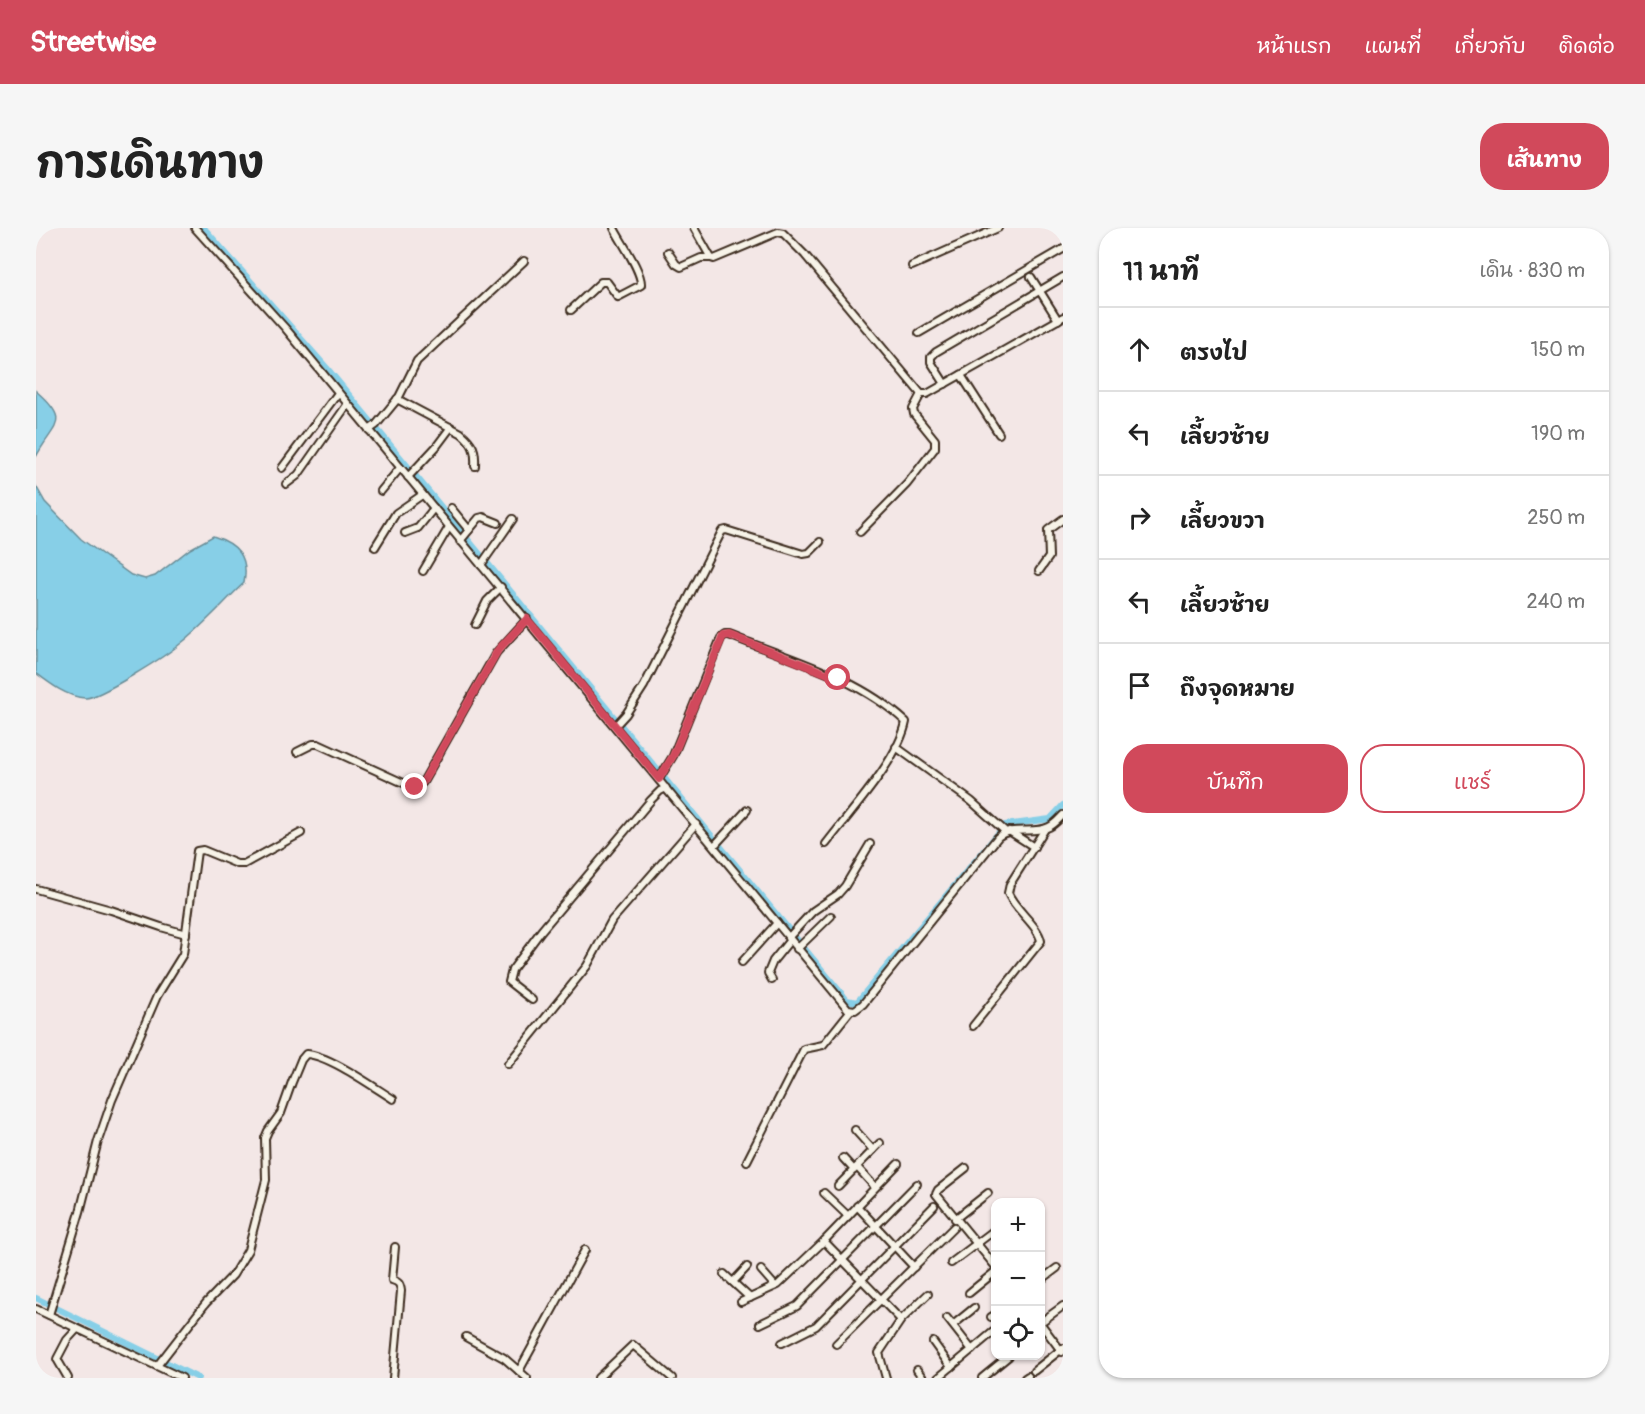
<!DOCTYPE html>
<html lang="th">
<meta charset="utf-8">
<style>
:root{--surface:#fff;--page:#f6f6f6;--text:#222;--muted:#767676;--line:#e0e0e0;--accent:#d1495b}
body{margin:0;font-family:Pangolin,"Playpen Sans Thai",sans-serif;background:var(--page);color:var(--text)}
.controls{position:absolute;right:18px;bottom:18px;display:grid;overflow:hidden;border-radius:12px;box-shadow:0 2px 4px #0004}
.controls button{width:54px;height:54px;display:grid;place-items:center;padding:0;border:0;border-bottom:2px solid var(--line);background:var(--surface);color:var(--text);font:30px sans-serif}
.stop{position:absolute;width:18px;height:18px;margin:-14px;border:4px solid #d1495b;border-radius:50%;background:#fff}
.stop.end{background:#d1495b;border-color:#fff;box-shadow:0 2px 6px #0008}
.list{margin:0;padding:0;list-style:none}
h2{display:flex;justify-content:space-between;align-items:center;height:78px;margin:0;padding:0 24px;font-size:26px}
h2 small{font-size:20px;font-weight:400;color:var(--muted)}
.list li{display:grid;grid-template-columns:39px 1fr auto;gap:18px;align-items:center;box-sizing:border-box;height:84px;padding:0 24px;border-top:2px solid var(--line)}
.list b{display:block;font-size:22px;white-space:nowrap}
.list em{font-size:20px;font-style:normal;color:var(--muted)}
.actions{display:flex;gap:12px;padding:18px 24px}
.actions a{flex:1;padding:14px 0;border:2px solid var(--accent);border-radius:24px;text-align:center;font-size:21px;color:var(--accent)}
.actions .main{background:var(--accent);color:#fff}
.icon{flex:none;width:33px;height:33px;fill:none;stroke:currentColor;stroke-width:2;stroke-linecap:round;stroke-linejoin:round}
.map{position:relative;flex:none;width:1027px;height:1150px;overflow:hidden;border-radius:24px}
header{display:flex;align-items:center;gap:36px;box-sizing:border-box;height:84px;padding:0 30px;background:var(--accent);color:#fff}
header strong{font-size:28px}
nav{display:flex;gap:33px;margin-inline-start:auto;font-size:21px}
.intro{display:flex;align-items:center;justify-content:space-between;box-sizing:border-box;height:144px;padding:0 36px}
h1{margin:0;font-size:42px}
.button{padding:15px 27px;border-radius:24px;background:var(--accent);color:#fff;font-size:21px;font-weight:700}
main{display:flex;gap:36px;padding:0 36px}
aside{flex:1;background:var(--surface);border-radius:24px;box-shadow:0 2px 4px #0004}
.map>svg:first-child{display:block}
.water{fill:#87cfe7;stroke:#698d97;stroke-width:1.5}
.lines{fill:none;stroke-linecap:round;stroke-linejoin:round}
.canal{stroke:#87cfe7;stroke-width:6}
.street-casing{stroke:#3b2a1e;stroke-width:10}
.street{stroke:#f7f3e8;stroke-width:6}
.route{stroke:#d1495b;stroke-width:8}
</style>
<header>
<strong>Streetwise</strong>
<nav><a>หน้าแรก</a><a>แผนที่</a><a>เกี่ยวกับ</a><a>ติดต่อ</a></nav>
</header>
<div class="intro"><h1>การเดินทาง</h1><a class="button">เส้นทาง</a></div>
<main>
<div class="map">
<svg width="1027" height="1150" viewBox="0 0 1027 1150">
<rect width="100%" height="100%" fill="#f3e7e6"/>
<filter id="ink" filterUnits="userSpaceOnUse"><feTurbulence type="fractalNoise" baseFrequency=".0167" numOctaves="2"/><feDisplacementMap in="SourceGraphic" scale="12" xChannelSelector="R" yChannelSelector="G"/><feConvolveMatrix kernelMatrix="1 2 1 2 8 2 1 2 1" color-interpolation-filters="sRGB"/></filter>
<g filter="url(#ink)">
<g class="water">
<path d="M0,163C37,195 17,196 0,229Z"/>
<path d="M0,258L9,274L45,311L95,347L109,351L119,348L154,321L177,308C202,316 213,329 208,355C187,375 167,398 144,416C131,427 62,471 49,470C31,469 13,455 0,445Z"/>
</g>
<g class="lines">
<g class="canal">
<path d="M168,0L291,140L811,772L821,774L969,597L1014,591L1027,577"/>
<path d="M0,1070L162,1150"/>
</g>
<g class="street-casing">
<g id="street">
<path d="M159,0L250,101L812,781L819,782L827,776L962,609C976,597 997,607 1013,599C1019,596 1023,591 1027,587"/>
<path d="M658,0L675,30L678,31L742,4L747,5L769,27L885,166"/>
<path d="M632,24L640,36L645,39L665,30H675"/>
<path d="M876,38L962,0"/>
<path d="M995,49L1022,92"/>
<path d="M535,82L565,54H571L582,69L605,57C606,43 585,14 578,0"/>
<path d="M883,105L1027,21"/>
<path d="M925,147L963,206"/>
<path d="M909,156L895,134V129L900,124L1027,49"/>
<path d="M361,171L425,205C437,215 440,222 439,238"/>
<path d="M333,202L340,197L363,169L381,133L488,33"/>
<path d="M246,240L302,165"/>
<path d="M372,249L400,219L415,199"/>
<path d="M250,256L262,247L311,177"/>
<path d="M345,263L364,240"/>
<path d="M415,280L433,302"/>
<path d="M824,304L871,256L899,220V212L878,186L877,181L885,166H891L1027,89"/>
<path d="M369,305L382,300L398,280"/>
<path d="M424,313L443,290L447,289L462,295"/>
<path d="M339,319L360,285L386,267"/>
<path d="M445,337L477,291"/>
<path d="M387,343L413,299"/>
<path d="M1003,343L1013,329L1012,302L1027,291"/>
<path d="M439,397L451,373L465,359"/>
<path d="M579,498L590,486L608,458L686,303L690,302L767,326L773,325L784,314"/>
<path d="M860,519L935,573L970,604"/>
<path d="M261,524L277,516H282L374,558H382L387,554L460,425L491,391"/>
<path d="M623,551L637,528L685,410L689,407H693C753,431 822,449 870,494C862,533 814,584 790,616"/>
<path d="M973,603L998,619"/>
<path d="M678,618L711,582"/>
<path d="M0,661L75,682L125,699L150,706"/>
<path d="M752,710L777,683L802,666L809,658L834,616"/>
<path d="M761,721L795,688"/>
<path d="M706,734L741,695"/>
<path d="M736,752L732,745L737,733L754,712"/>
<path d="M496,772L473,754L476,742L505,703L615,572L624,563L630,560"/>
<path d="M937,798L1005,713C1002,697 979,682 972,665L974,656L1009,601"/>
<path d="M472,836L551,738L576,692L660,596"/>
<path d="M819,902L837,922"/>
<path d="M807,930L818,942"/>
<path d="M711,933L768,821L787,817L815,782"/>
<path d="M821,939L839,959"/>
<path d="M930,940L902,962L900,966L960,1039"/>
<path d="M802,958L844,915"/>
<path d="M788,965L812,988"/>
<path d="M821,978L878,1039"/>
<path d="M919,991L952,965"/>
<path d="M788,1013L865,1092L843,1125L850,1150"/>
<path d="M915,1035L960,1001"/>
<path d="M725,1042L739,1058"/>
<path d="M688,1046L714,1070"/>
<path d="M1005,1052L1021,1040"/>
<path d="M697,1054L711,1039"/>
<path d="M933,1065L960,1043"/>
<path d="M705,1074L742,1057L788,1013L862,936"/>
<path d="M0,1081L146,1150"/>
<path d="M13,1087L44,984L62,913L76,872L121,768L147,726L161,623L167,622L201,636H208L265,605"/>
<path d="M955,1089L960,1086"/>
<path d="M911,1090L936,1122"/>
<path d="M865,1092L892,1066"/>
<path d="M1005,1094L1027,1078"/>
<path d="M724,1096L761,1078L881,956"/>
<path d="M1005,1096L1026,1124"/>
<path d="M917,1097L938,1080"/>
<path d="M430,1109L468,1130L491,1150"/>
<path d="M897,1114L915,1139"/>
<path d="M746,1115L780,1098L898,978"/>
<path d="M800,1116L918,999"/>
<path d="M121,1138L170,1075L197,1047L212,1022L230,952L229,910L232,903L245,885L256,854L265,832L270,826C293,827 336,858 357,871"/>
<path d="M881,1142L887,1150"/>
<path d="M483,1143L549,1022"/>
<path d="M998,1143L1027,1120"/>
<path d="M32,1150L21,1131L31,1112L41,1101"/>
<path d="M357,1150L365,1063C364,1056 363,1054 356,1052L359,1019"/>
<path d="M562,1150L597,1117L636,1150"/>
<path d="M902,1150L957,1104"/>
<path d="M946,1150L973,1128"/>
<path d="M989,1150L992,1148"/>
</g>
</g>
<use href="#street" class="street"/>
</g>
</g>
<g class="lines" filter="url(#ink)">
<path class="route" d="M379,559L387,554L462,422L491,391L623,551L637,528L687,408L693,407L802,450"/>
</g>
</svg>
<div class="controls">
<button>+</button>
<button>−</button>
<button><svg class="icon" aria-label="locate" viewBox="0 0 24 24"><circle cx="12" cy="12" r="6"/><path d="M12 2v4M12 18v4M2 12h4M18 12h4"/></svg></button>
</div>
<div class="stop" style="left:802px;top:450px"></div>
<div class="stop end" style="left:379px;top:559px"></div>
</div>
<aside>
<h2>11 นาที<small>เดิน · 830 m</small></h2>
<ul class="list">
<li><svg class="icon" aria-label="ahead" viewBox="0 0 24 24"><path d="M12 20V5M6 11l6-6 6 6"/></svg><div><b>ตรงไป</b></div><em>150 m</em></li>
<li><svg class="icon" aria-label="left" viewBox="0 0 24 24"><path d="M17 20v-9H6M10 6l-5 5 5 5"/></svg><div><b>เลี้ยวซ้าย</b></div><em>190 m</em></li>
<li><svg class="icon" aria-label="right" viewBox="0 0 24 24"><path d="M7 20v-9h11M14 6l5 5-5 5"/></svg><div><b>เลี้ยวขวา</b></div><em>250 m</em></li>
<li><svg class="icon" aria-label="left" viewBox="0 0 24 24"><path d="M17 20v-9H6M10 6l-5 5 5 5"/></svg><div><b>เลี้ยวซ้าย</b></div><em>240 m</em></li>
<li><svg class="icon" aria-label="arrive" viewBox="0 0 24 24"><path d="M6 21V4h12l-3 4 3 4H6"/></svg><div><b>ถึงจุดหมาย</b></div></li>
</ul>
<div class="actions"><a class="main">บันทึก</a><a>แชร์</a></div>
</aside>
</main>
